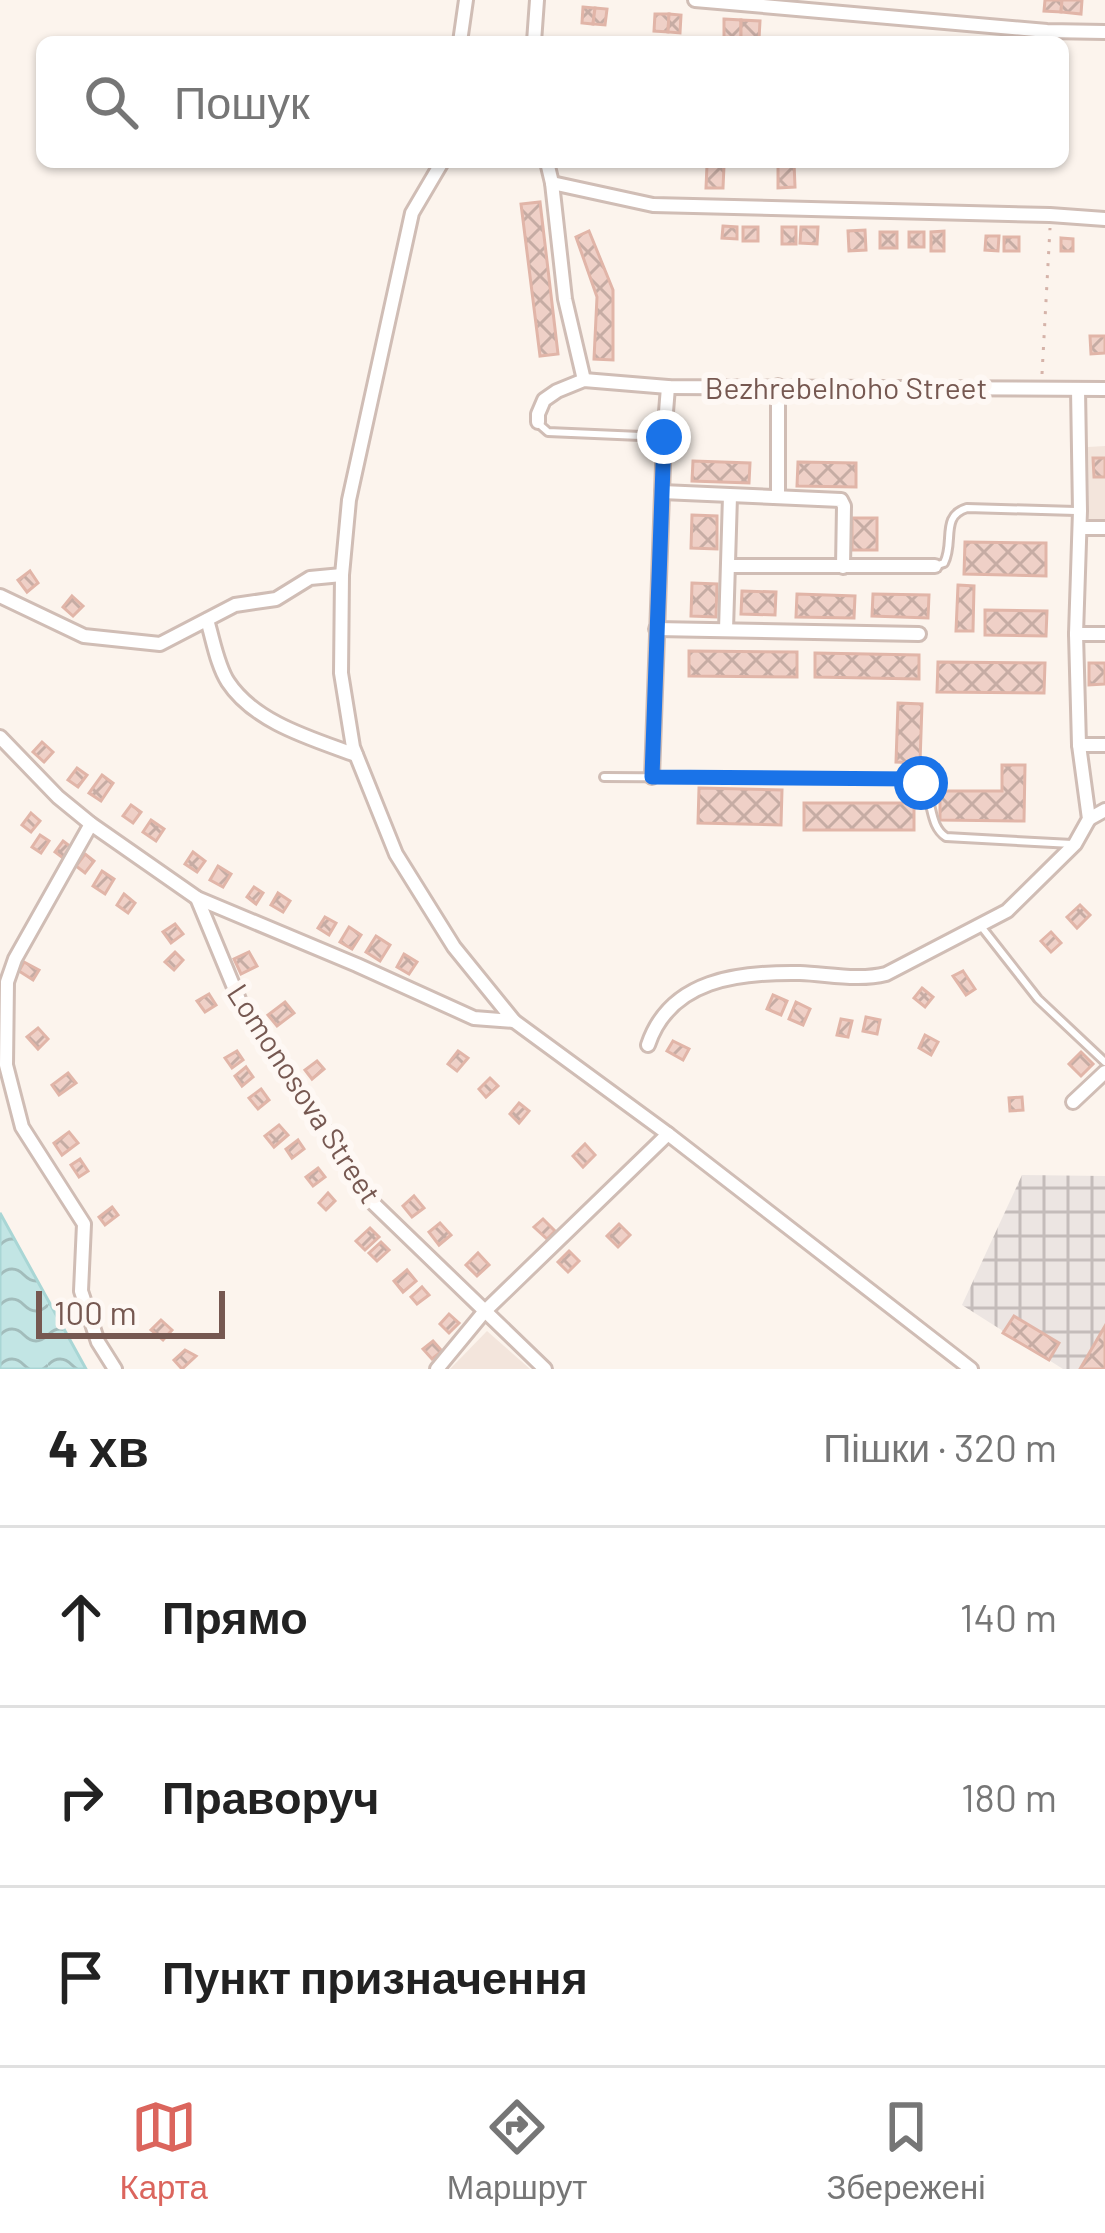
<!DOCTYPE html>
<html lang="uk">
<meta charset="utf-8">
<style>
:root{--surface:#fff;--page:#f6f6f6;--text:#222;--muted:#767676;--line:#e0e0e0;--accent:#db655d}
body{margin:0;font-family:Barlow,sans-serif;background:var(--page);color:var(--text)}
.scale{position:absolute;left:36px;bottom:30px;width:189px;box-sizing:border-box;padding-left:12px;border:6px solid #765851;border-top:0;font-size:33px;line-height:42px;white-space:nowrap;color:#765851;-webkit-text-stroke:9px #fef8f4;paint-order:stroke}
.stop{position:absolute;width:36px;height:36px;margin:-27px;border:9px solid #1a73e8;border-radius:50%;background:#fff}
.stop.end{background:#1a73e8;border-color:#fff;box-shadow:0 3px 12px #0008}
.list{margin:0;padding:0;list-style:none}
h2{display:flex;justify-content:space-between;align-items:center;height:156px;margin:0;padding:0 48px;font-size:51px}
h2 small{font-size:39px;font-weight:400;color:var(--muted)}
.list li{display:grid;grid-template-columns:78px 1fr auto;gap:36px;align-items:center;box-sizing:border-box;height:180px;padding:0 48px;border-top:3px solid var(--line)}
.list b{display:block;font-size:45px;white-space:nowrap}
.list em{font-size:39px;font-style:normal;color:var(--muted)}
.icon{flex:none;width:66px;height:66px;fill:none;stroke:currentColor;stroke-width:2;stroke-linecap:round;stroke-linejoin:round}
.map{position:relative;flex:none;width:1105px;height:1369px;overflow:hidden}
.search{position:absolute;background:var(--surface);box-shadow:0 3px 9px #0004;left:36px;right:36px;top:36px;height:132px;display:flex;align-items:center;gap:30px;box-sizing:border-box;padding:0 42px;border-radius:18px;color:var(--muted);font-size:45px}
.sheet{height:696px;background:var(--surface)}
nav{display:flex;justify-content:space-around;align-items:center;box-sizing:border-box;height:168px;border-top:3px solid var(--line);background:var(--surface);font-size:33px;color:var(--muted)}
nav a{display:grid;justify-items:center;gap:6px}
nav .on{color:var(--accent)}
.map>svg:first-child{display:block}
.residential{fill:#f3e5dc}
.industrial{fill:url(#industrial-grid)}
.water{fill:url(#water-waves);stroke:#a9d6d5;stroke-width:3}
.building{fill:url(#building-cross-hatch);stroke:#e1b5a8;stroke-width:3}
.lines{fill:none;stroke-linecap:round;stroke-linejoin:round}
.service-casing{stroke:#d0bdb5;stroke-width:12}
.minor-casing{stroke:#d0bdb5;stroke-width:18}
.path{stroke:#d5b3a9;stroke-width:3;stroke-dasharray:3 9;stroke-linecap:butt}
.service{stroke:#fff;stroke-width:6}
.minor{stroke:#fff;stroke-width:12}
.route{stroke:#1a73e8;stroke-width:15}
.labels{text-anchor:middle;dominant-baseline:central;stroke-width:12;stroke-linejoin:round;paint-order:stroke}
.street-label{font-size:30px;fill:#765851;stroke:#fef8f4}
</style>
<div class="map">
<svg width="1105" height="1369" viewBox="0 0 1105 1369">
<defs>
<pattern id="industrial-grid" width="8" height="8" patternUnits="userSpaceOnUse" patternTransform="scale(3)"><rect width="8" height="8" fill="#ece5e2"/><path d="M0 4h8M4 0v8" fill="none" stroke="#c4bcba"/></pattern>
<pattern id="water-waves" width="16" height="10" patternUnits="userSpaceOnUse" patternTransform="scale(3)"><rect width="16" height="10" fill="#c2e5e4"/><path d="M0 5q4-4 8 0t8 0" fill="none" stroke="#a2bcbb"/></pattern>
<pattern id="building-cross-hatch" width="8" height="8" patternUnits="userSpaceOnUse" patternTransform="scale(3)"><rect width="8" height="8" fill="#efd0c7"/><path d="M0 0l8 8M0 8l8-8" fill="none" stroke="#c6aca4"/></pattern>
</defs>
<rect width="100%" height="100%" fill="#fcf4ed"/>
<g class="residential">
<path d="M1105,446V521H1089L1088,447Z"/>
<path d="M487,1331L530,1369H450Z"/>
</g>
<path class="industrial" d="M1022,1175L1105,1176V1369H1063L962,1305Z"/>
<path class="water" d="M0,1213L86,1369H0Z"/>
<g class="building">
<path d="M1045,0H1062L1061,12L1044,11Z"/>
<path d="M1062,0H1082L1081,14L1061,12Z"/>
<path d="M583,7L595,8L593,24L582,23Z"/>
<path d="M595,8L607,9L605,25L593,24Z"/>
<path d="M655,14H669L668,32L654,31Z"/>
<path d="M669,14L681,15L680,33L668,32Z"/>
<path d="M724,19L741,20V38L724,37Z"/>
<path d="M741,20L760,21L759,39L741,38Z"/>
<path d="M778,162H794L795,187L778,188Z"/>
<path d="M707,165L724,166L723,188H706Z"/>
<path d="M540,202L558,354L540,356L521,204Z"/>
<path d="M723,226L737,227V239L722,238Z"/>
<rect x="743" y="227" width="15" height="14"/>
<rect x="782" y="227" width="14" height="17"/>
<path d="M801,227H818L817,244L800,243Z"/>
<path d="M865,230L866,250L849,251L848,231Z"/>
<path d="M589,231L613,290V360L594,359L597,297L576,237Z"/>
<path d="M944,231V251H931V232Z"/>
<rect x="880" y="232" width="17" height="16"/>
<rect x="909" y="232" width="15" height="15"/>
<path d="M986,236H999L998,251L985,250Z"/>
<rect x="1004" y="237" width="15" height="14"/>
<path d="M1061,238L1073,239V251H1061Z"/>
<path d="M1090,336H1105V353L1091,354Z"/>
<path d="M1093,458H1105V477H1094Z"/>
<path d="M693,461L750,463L749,483L692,481Z"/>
<path d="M798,462L856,463V487L797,486Z"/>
<path d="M692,515L717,516V549L691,548Z"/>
<rect x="852" y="518" width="25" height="32"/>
<path d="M965,542L1046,543V576L964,574Z"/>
<path d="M30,571L38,583L27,592L18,580Z"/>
<path d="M692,583L717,584L716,617L691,616Z"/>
<path d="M958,585L974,586L973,631H956Z"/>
<path d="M742,591L776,592L775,615L741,614Z"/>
<path d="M797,594L855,596L854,618L796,617Z"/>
<path d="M873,594L929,595L928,618L872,616Z"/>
<path d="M72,596L83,606L73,616L63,607Z"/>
<path d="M985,610L1047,611L1046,636L985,635Z"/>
<path d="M689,651L797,652V677L689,676Z"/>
<path d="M815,653L919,655V679L815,677Z"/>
<path d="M938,662L1045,663L1044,693L937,692Z"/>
<path d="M1089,663H1105V684L1089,685Z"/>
<path d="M898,703L922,704L920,763L896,762Z"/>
<path d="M42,742L53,752L44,762L33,752Z"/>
<path d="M1002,765H1025L1024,821L940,820V791H1002Z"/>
<path d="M77,768L87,775L78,787L68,780Z"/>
<path d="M102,775L113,783L101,801L89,793Z"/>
<path d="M699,788L782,790L781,825L698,823Z"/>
<rect x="804" y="803" width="110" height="27"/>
<path d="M131,805L141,812L133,823L123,816Z"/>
<path d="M31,813L40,821L31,832L22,825Z"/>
<path d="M151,820L164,829L156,841L143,832Z"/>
<path d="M40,835L49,841L41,853L32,847Z"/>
<path d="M63,841L71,847L63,858L55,852Z"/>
<path d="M193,852L205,861L197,872L185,864Z"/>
<path d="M85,854L94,861L85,873L76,866Z"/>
<path d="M218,866L231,874L223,887L210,880Z"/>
<path d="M102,871L114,879L105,894L93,886Z"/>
<path d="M254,887L263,893L256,904L247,897Z"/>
<path d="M278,893L290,901L283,912L271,905Z"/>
<path d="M124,894L135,903L128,913L117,905Z"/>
<path d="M1080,905L1090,915L1077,928L1067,917Z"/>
<path d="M325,917L336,923L329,935L318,928Z"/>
<path d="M175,924L183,934L171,943L163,932Z"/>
<path d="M349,927L361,935L352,949L340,942Z"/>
<path d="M1051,932L1061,943L1051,952L1041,941Z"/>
<path d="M376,936L390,945L380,961L366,952Z"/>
<path d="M175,952L183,960L174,970L165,962Z"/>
<path d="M249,952L257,966L241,974L234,959Z"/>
<path d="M404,954L417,962L409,974L397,967Z"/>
<path d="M24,962L39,970L33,980L19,971Z"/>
<path d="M963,971L975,989L966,995L953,976Z"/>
<path d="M922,988L933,997L925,1007L914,998Z"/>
<path d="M209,994L216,1005L205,1012L197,1001Z"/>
<path d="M773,995L787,1001L781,1015L767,1009Z"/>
<path d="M285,1002L294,1013L277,1026L268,1015Z"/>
<path d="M796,1002L810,1009L803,1025L789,1019Z"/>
<path d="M866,1017L880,1020L877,1034L863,1031Z"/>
<path d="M841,1019L852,1021L848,1037L837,1035Z"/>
<path d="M38,1028L48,1039L38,1049L27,1037Z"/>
<path d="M925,1035L938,1042L931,1055L919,1048Z"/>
<path d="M673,1041L689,1049L683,1060L667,1051Z"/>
<path d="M237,1051L243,1060L232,1068L225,1058Z"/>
<path d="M458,1051L468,1058L457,1071L448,1064Z"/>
<path d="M1081,1052L1093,1064L1081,1076L1069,1064Z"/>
<path d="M317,1061L324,1069L312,1079L305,1070Z"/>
<path d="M246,1067L253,1077L242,1086L235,1076Z"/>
<path d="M68,1073L76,1083L59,1095L52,1085Z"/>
<path d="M490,1078L498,1086L486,1097L479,1089Z"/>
<path d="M261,1089L269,1100L258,1109L249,1098Z"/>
<path d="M1022,1097L1023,1110L1010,1111L1009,1098Z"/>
<path d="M519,1103L529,1111L519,1123L510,1114Z"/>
<path d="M279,1125L288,1135L274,1147L265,1136Z"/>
<path d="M69,1132L78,1143L62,1155L54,1143Z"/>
<path d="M298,1140L304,1149L292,1158L286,1149Z"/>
<path d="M585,1144L595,1155L583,1167L573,1156Z"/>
<path d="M80,1159L88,1171L79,1177L71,1165Z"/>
<path d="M318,1168L325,1177L313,1186L306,1177Z"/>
<path d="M328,1193L335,1201L326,1210L319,1203Z"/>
<path d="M414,1196L424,1208L412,1217L403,1206Z"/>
<path d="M112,1207L118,1215L105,1225L99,1217Z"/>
<path d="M543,1219L555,1231L547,1239L534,1227Z"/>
<path d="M440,1223L451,1235L439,1245L429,1232Z"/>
<path d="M619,1224L630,1235L618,1247L607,1236Z"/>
<path d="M370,1228L379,1237L365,1250L356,1241Z"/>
<path d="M381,1242L389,1250L377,1261L369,1253Z"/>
<path d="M569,1251L579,1261L568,1272L558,1262Z"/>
<path d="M478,1253L489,1265L477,1276L466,1265Z"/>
<path d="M407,1270L416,1281L403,1292L394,1281Z"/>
<path d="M422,1287L429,1295L417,1304L411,1297Z"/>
<path d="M449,1314L459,1323L449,1333L440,1324Z"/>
<path d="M1014,1316L1059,1343L1049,1360L1003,1333Z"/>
<path d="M161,1320L172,1330L163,1340L151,1330Z"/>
<path d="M1105,1326V1369H1080Z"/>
<path d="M433,1341L442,1351L432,1359L423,1349Z"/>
<path d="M185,1350L196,1356L182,1369L174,1360Z"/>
</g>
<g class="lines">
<g class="service-casing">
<g id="service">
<path d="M539,424L548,432L664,437"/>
<path d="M935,566L944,563C955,542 940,516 967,508L1076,511"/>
<path d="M604,777L913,779C937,791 925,823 946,837L1072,844"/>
<path d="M980,925L1038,999L1105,1062"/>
</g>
</g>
<g class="minor-casing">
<g id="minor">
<path d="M695,0L1047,31L1105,32"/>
<path d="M460,42L466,0"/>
<path d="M534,42L537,0"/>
<path d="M442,162L412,213L349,500L342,575L341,673L353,747L396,854L454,947L514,1021L668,1134L971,1369"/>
<path d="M547,162L552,183L565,299L584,380"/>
<path d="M552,183L653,205L1050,215L1105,219"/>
<path d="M538,422V414L544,400L557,391L584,380L668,387L1105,389"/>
<path d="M662,492L841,500L844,506L843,567"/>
<path d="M778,496V386"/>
<path d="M1080,528H1105"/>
<path d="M728,566H935"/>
<path d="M0,596L84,636L160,644L235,605L276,599L310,578L342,575"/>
<path d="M207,620C213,639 217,665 228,682C255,723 313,739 356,755"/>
<path d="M656,629L919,634"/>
<path d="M726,630L730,496"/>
<path d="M1076,634H1105"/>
<path d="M0,737L58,797L91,824L197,898L357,965L474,1018L514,1021"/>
<path d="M1079,745H1105"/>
<path d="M652,777L664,437L668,387"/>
<path d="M1089,819L1105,810"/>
<path d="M91,824L15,959L7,982L6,1065L22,1127L84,1224L81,1291L98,1342L115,1369"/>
<path d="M197,898L240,1002L372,1202L545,1369"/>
<path d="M648,1045C670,979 739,972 800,973C828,974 858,981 886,974L1007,911L1075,844L1089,819L1079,745L1076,634L1080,511L1078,389"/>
<path d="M1073,1102L1105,1072"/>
<path d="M437,1369L484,1312L668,1134"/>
</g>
</g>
<path class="path" d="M1042,374L1050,228"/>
<use href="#service" class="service"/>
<use href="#minor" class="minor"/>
</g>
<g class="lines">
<path class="route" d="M664,437L652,777L913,779L921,783"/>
</g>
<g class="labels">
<g class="street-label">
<text x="846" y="387">Bezhrebelnoho Street</text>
<text transform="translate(305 1093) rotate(57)">Lomonosova Street</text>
</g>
</g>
</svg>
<div class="scale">100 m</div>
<div class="stop" style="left:921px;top:783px"></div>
<div class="stop end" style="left:664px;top:437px"></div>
<div class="search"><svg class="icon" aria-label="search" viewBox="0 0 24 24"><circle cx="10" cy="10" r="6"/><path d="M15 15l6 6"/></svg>Пошук</div>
</div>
<section class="sheet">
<h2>4 хв<small>Пішки · 320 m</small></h2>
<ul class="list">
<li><svg class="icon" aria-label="ahead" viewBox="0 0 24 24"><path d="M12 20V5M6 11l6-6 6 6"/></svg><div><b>Прямо</b></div><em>140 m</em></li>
<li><svg class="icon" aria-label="right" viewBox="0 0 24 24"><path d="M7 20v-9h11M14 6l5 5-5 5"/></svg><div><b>Праворуч</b></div><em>180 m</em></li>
<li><svg class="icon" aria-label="arrive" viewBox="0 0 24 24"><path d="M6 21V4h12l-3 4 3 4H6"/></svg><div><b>Пункт призначення</b></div></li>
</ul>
</section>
<nav>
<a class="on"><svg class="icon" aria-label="map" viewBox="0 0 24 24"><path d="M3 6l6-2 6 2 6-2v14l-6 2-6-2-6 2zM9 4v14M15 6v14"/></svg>Карта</a>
<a><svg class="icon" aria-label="directions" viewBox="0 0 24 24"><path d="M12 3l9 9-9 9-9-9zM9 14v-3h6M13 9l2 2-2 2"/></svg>Маршрут</a>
<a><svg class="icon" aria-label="saved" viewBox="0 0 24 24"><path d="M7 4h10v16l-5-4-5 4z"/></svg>Збережені</a>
</nav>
